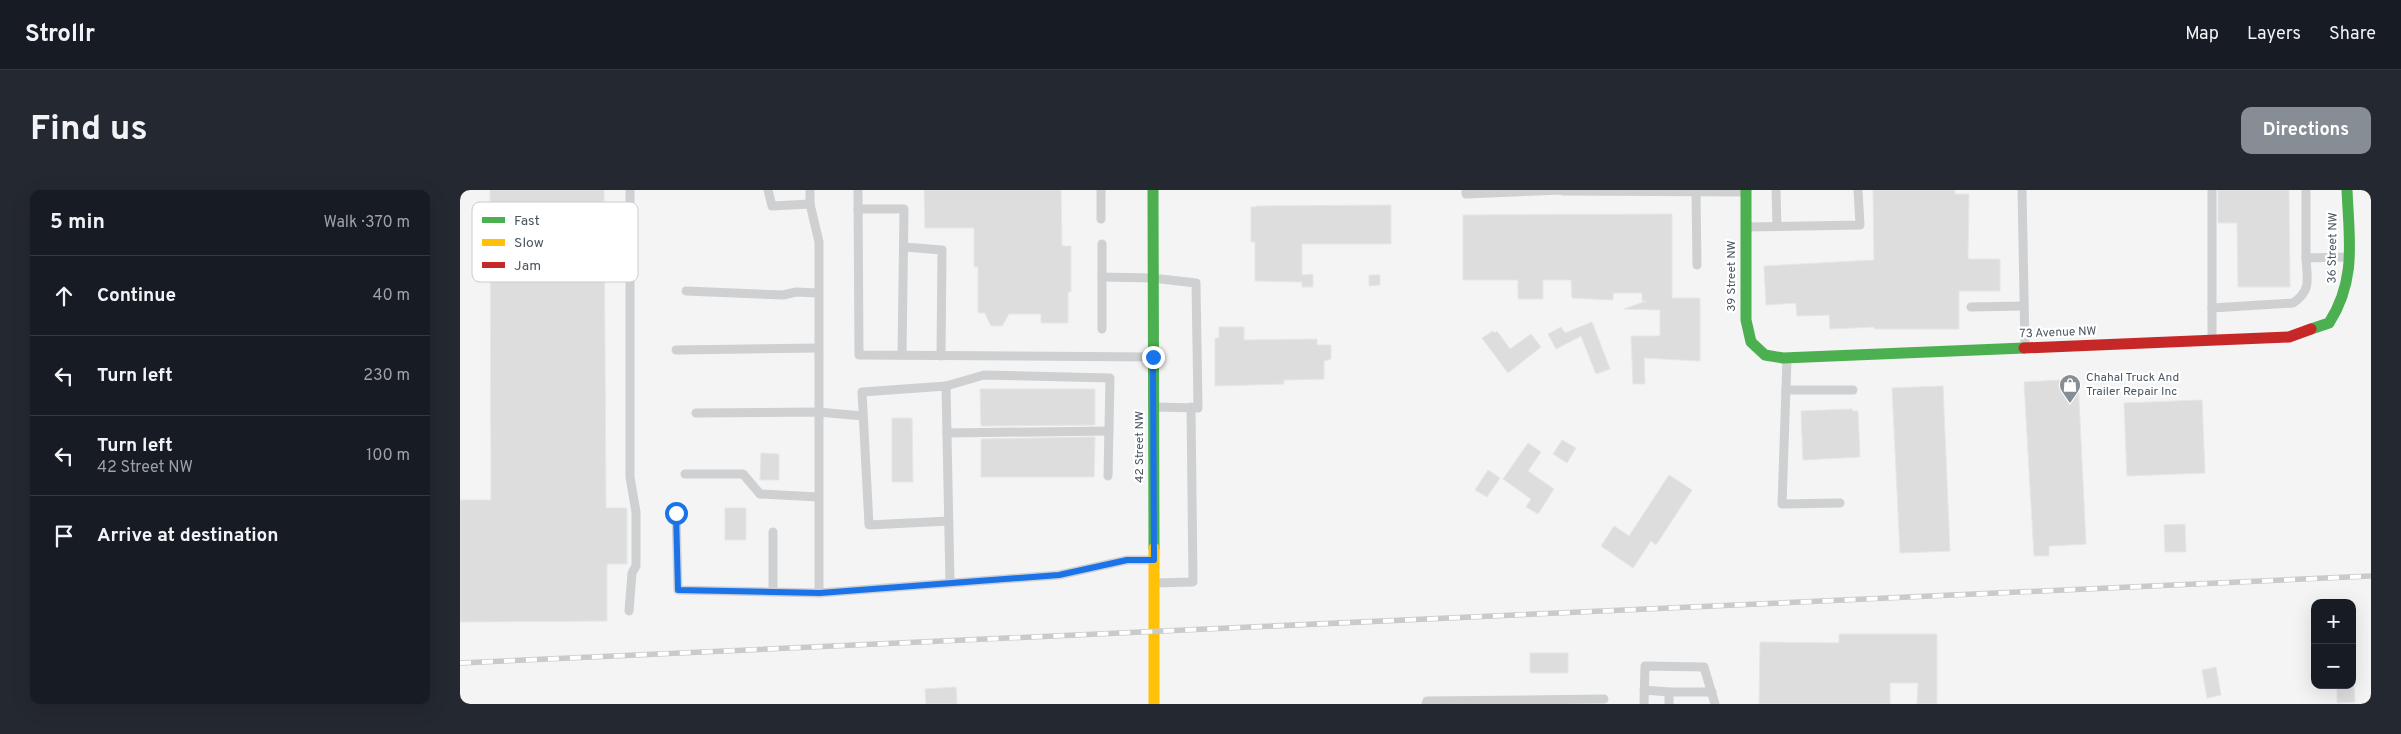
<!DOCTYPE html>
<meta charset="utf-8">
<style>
:root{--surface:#171b24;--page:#242831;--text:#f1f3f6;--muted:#9ea1a6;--line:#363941;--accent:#868d94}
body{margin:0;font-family:Overpass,sans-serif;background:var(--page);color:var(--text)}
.controls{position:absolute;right:15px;bottom:15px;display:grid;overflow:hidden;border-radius:10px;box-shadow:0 5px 20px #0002}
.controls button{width:45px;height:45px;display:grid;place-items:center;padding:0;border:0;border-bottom:1px solid var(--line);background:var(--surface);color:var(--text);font:25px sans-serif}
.stop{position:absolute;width:15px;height:15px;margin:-11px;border:4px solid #1a73e8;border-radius:50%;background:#fff}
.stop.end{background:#1a73e8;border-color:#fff;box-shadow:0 1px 5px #0008}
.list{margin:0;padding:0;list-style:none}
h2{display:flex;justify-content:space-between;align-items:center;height:65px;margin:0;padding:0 20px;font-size:21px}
h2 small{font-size:16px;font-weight:400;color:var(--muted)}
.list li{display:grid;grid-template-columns:32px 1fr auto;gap:15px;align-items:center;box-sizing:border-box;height:80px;padding:0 20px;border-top:1px solid var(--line)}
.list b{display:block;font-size:19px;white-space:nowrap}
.list p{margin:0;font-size:16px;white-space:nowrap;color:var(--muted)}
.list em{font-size:16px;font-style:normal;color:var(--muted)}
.icon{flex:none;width:28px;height:28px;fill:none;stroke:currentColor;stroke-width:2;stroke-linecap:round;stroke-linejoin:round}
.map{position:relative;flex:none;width:1911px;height:514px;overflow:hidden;border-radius:10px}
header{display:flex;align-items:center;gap:30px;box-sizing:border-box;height:70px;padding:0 25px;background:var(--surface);border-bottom:1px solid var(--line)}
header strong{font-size:24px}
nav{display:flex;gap:28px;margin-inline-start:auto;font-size:18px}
.intro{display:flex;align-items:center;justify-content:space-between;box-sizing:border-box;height:120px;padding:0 30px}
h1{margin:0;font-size:35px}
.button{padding:12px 22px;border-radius:10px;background:var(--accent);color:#fff;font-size:18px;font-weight:700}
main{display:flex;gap:30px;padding:0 30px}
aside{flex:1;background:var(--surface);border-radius:10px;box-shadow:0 5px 20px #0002}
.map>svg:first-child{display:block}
.building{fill:#ddddde;stroke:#e5e6e7}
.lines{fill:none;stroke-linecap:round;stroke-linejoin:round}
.lane{stroke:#ced0d2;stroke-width:9}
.fast{stroke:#4caf50;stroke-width:11}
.slow{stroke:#ffc107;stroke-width:11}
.jam{stroke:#c62828;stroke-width:11}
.rail-casing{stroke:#c9cacc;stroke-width:5.5}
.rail{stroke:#fff;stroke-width:4;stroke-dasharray:11;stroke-linecap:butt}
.route{stroke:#1a73e8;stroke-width:6}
.labels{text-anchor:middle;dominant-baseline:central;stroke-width:4.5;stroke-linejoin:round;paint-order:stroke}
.street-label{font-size:12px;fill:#4a5661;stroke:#fff}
.poi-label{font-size:12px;fill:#4a5661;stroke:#fff;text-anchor:start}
.key{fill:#fff;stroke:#c9ccd0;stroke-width:1}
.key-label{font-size:14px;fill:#4a5661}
</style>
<header>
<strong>Strollr</strong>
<nav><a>Map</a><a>Layers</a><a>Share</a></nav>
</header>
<div class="intro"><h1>Find us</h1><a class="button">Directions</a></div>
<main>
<aside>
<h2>5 min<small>Walk · 370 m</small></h2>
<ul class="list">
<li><svg class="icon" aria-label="ahead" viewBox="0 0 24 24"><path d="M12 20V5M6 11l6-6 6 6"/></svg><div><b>Continue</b></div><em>40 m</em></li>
<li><svg class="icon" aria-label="left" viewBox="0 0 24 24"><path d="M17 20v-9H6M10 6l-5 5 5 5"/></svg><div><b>Turn left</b></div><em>230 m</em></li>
<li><svg class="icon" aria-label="left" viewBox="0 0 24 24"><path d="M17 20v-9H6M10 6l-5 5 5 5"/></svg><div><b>Turn left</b><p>42 Street NW</p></div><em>100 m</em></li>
<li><svg class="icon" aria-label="arrive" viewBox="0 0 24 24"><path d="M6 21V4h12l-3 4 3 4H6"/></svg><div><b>Arrive at destination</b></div></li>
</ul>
</aside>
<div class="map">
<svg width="1911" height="514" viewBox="0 0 1911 514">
<rect width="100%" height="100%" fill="#f4f4f4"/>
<g class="building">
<path d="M30,0H144L146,318H167V374H147V431L0,432V310H31Z"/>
<path d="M464,0H601L602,56H611V102H608V133H581V124H549L542,136H531L525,123H518V77H514V38H465Z"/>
<path d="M1413,0H1495V4H1509L1508,69H1540V101H1499V139H1414V137L1370,139L1369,125L1337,126L1336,113L1306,115L1304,76L1414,70Z"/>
<path d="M1758,0H1829L1830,97H1778L1777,33H1758Z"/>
<path d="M931,15V54H842V85L853,84V97H842V92L795,91V52H791V17H796V16Z"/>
<path d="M1212,24V108H1240V171L1184,168L1185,194H1173L1171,146H1200V120L1164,119L1186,111H1182V103H1153V110L1112,108L1111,90H1083V109H1058V90H1003V25Z"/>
<path d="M909,85H920V95L909,96Z"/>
<path d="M1132,132L1150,179L1136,184L1121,146L1096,159L1088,144L1101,137L1105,143Z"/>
<path d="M759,137H784V150L857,149V155H871V169L864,171V189L824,190V194L755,196V148H759Z"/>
<path d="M1033,141L1035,143L1037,141L1050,159L1071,144L1081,157L1048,183L1022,148Z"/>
<path d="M1618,189L1626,354L1589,356V366H1574L1564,192Z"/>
<path d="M1483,196L1490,361L1440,363L1432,198Z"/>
<path d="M520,199H635V235L521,236Z"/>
<path d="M1742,210L1745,283L1667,286L1664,213Z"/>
<path d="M1392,219L1393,221H1398L1400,267L1343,270L1341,221Z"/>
<path d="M432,228H452L453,292H432Z"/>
<path d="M635,247L634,287H521V249Z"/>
<path d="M1102,250L1116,258L1107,273L1093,264Z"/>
<path d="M1068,253L1081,262L1068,281L1094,299L1078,324L1066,317L1071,309L1043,289Z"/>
<path d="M301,263L319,264V290H300Z"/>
<path d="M1028,280L1040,288L1027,307L1015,300Z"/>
<path d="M1209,285L1232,300L1196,355L1191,351L1173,378L1141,356L1154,336L1169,346Z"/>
<rect x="265" y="318" width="21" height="32"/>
<path d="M1725,334L1726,362H1705L1704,335Z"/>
<path d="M1379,444H1477V514H1457L1458,493H1430V514H1299L1300,452L1379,453Z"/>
<rect x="1070" y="463" width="38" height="20"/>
<path d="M1756,477L1761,505L1747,508L1742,480Z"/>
<path d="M1877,495H1894L1895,512L1877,513Z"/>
<path d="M496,497L497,514H466L465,499Z"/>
</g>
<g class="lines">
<g class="lane">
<path d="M308,0L312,16L350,14V0"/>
<path d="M398,0L399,165L693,167"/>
<path d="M1006,0V4L1103,0"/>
<path d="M1316,0L1317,36"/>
<path d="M1562,0L1565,158"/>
<path d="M1752,0V150"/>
<path d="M1846,0V68L1888,67"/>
<path d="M1103,1L1285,2"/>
<path d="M1236,2L1237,75"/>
<path d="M350,14L359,52V403L599,385L667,370H692"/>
<path d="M398,19H444L442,165"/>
<path d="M641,29V0"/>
<path d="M1286,37L1400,35L1398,0"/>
<path d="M642,54V87L692,88L736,93L738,218L694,217"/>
<path d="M444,57L482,60L481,166"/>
<path d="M226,101L323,105L336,102L358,103"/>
<path d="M1511,117L1563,116"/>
<path d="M1752,118L1833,113C1852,100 1847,89 1846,68"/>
<path d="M642,139V87"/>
<path d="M216,160L358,158"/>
<path d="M1327,169L1322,314L1380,313"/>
<path d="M486,196L524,185L650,188L648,286"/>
<path d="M1326,200H1393"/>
<path d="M236,223L358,222L403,226"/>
<path d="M487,243L649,241"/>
<path d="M225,284H283L300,304L358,307"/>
<path d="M216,323L218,400L359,403"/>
<path d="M489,331L409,335L402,202L486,196L490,393"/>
<path d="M313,342V402"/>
<path d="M694,393L733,392L731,217"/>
<path d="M169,421L172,383L176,376V322L170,287V0"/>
<path d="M1184,500L1209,502"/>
<path d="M966,514L967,511L1144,509"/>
<path d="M1184,514L1185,476L1244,477L1255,514"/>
<path d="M1209,514V502H1252"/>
</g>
<g class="fast">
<path d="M693,0L694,358"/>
<path d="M1286,0V130L1291,152L1305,165L1323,168L1564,158"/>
<path d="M1851,139L1869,133C1897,89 1889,49 1887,0"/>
</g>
<path class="slow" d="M694,358V514"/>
<path class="jam" d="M1564,158L1829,147L1851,139"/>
<g class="rail-casing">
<path id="rail" d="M0,473L1911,386"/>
</g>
<use href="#rail" class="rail"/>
</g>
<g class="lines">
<path class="route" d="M216,323L218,400L360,403L599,385L667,370H694L693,167"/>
</g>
<defs>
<g id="shop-pin" transform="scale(1.125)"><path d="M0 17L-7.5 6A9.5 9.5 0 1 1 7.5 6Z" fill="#868d94" stroke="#fff"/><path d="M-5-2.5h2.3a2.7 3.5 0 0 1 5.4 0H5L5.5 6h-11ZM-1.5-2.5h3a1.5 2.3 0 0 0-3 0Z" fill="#fff"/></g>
</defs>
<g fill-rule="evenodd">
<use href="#shop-pin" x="1610" y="195"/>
</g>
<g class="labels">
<g class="street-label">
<text transform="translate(1873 58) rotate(-89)">36 Street NW</text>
<text transform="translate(1272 86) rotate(-90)">39 Street NW</text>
<text transform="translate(1598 143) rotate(-2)">73 Avenue NW</text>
<text transform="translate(680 257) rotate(-90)">42 Street NW</text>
</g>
<g class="poi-label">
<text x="1626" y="188">Chahal Truck And<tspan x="1626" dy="14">Trailer Repair Inc</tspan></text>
</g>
</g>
<rect x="12" y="12" width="166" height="80" rx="8" class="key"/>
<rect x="22" y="27" width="23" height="6" fill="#4caf50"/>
<rect x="22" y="49" width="23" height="7" fill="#ffc107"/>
<rect x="22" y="72" width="23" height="6" fill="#c62828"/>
<g class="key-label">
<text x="54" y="35">Fast</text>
<text x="54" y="57">Slow</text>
<text x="54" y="80">Jam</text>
</g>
</svg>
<div class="controls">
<button>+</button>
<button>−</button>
</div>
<div class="stop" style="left:216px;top:323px"></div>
<div class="stop end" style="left:693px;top:167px"></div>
</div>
</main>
